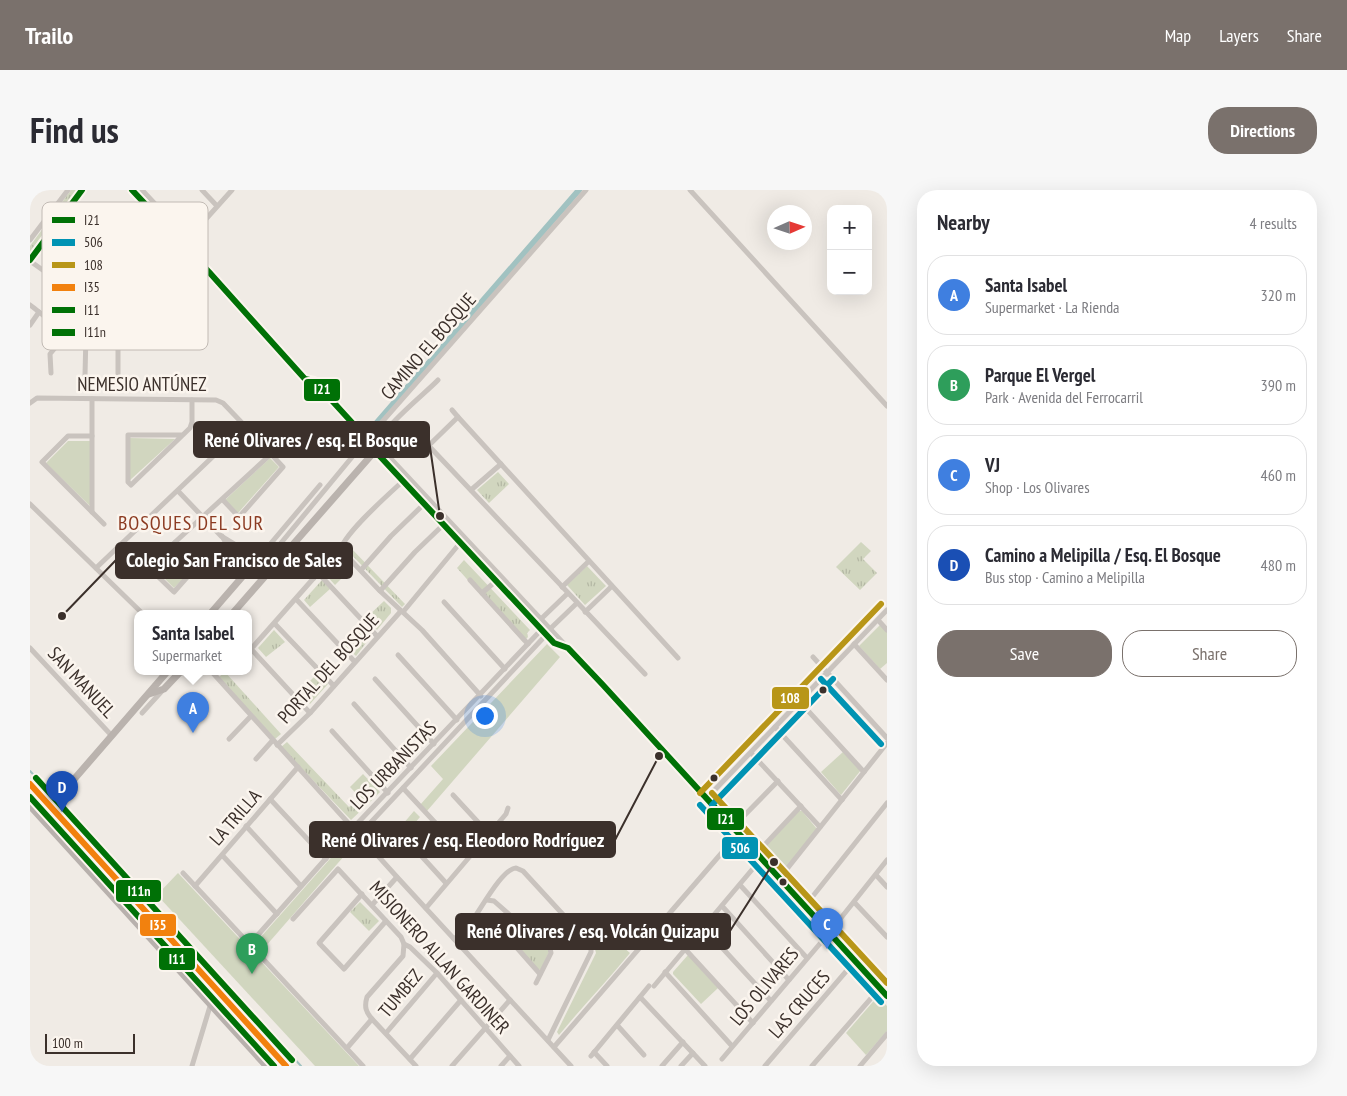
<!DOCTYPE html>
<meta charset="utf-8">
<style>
:root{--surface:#fff;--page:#f7f7f7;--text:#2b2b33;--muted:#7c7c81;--line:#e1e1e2;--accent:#7a716c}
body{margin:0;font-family:"PT Sans Narrow",sans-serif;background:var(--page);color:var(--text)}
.controls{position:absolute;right:15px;top:15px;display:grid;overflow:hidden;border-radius:10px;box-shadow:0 5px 20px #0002}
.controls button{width:45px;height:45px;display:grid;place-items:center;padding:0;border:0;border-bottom:1px solid var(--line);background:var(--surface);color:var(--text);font:25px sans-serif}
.compass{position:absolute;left:737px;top:15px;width:45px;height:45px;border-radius:50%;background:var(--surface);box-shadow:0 5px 20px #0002;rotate:87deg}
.scale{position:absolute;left:15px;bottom:12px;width:90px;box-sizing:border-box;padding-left:5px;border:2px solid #3b302b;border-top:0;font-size:14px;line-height:18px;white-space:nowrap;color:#3b302b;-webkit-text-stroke:4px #fbf5ee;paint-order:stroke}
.you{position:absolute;left:454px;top:525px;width:18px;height:18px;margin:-12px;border:4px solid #fff;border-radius:50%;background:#1a73e8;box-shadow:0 0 0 8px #1a73e833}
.badge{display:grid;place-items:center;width:32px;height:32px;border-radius:50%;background:var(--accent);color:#fff;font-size:16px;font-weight:700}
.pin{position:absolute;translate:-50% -41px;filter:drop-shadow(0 1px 2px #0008)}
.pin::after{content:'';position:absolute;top:26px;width:18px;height:15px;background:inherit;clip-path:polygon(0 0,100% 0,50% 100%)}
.popup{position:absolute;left:104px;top:420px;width:118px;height:65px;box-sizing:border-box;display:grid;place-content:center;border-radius:10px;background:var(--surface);filter:drop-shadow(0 1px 4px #0005);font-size:16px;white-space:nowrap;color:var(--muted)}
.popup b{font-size:19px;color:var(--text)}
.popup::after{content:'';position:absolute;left:50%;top:100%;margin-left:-10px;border:10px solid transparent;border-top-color:var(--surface)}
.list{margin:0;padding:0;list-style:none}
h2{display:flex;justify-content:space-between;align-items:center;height:65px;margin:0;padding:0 20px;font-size:21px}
h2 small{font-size:16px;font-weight:400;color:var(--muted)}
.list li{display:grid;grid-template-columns:32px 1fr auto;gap:15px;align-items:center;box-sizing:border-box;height:80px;margin:0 10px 10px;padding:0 10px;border:1px solid var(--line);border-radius:20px}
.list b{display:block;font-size:19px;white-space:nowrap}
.list p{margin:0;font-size:16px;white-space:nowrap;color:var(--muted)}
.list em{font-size:16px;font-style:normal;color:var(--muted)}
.actions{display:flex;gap:10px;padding:15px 20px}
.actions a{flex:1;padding:11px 0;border:1px solid var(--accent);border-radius:20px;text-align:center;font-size:18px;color:var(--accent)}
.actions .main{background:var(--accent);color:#fff}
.map{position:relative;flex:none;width:857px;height:876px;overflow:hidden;border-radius:20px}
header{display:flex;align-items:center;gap:30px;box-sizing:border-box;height:70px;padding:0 25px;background:var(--accent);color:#fff}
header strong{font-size:24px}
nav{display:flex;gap:28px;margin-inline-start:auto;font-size:18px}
.intro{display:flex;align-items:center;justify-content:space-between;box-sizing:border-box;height:120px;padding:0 30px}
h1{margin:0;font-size:35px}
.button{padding:12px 22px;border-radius:20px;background:var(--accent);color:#fff;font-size:18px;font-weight:700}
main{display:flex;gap:30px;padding:0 30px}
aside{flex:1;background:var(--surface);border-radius:20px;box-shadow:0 5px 20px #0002}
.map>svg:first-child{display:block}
.grass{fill:url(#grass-tufts)}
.park{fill:#d1d6bf}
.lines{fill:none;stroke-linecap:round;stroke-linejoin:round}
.stream{stroke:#a1c2c1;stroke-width:2}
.canal{stroke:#a1c2c1;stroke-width:6}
.street{stroke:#c9c3be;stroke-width:5}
.secondary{stroke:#bab3ae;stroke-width:7}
.primary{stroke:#b8b1ad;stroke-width:8}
.bus-1-casing{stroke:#fbf5ee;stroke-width:10}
.bus-2-casing{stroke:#fbf5ee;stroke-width:10}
.bus-3-casing{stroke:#fbf5ee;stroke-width:10}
.bus-4-casing{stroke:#fbf5ee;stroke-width:10}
.bus-5-casing{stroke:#fbf5ee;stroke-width:10}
.bus-6-casing{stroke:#fbf5ee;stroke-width:10}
.bus-1{stroke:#007106;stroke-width:6}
.bus-2{stroke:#0093b3;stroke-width:6}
.bus-3{stroke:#b89618;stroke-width:6}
.bus-4{stroke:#f2810e;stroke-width:6}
.bus-5{stroke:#007106;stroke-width:6}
.bus-6{stroke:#007106;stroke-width:6}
.bus-dot{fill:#3b302b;stroke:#fbf5ee;stroke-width:2}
.labels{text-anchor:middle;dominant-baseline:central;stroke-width:5;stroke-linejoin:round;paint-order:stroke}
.street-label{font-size:19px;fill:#3b302b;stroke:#fbf5ee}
.neighbourhood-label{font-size:20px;letter-spacing:1px;fill:#8c3b22;stroke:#fbf5ee}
.key{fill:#fbf5ee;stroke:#c1bab4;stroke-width:1}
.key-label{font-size:14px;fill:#3b302b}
.leader{fill:none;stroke:#3b302b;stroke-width:2}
.callout-dot{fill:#3b302b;stroke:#fbf5ee;stroke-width:2}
.callout{fill:#3b302b;stroke:#3b302b;stroke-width:2}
.callout-label{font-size:20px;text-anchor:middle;font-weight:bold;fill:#fff}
.line-badge{stroke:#fbf5ee;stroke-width:2}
.badge-label{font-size:14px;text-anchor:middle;font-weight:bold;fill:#fff}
</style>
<header>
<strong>Trailo</strong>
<nav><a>Map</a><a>Layers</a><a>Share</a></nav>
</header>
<div class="intro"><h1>Find us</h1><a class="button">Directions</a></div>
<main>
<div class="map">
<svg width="857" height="876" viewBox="0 0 857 876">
<defs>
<pattern id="grass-tufts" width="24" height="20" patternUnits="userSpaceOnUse" patternTransform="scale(1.25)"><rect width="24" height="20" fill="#d1d6bf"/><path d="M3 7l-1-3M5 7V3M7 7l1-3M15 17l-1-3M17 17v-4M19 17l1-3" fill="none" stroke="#b4b8a4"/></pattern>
</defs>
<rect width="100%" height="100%" fill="#f0ebe5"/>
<g class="grass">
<path d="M41,0H47L0,64V56Z"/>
<path d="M41,107L74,129L65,142C48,141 39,140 24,130Z"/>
<path d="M468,282L479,294L459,313L447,300Z"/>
<path d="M831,352L841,361L833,369L847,383L830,400L806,377Z"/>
<path d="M319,356L375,414L372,417L316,359Z"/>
<path d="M310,370H314L322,378L305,395L296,385Z"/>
<path d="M434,370L500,440L497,443L498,447L493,452L427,378Z"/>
<path d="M557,376L576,396L555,415L537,395Z"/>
<path d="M292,390L300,399L280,417L274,410Z"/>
<path d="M354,411L361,418V423L347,440L336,428Z"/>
<path d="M244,440L255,452L236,467L228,458Z"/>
<path d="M331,442L339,449L326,466L315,456Z"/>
<path d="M195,482L251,544L245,549L189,487Z"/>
<path d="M288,483L298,494L280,514L269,502Z"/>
<path d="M257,552L319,617L330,608L337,615L321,630L251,557Z"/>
<path d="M330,712L349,731L339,741L320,722Z"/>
<path d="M490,737H493L519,760V762L511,779L509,780L481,750V747Z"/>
</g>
<g class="park">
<path d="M99,248L145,249L99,291Z"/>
<path d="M38,251H60V316L16,273Z"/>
<path d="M240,268L249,277L208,323L195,310Z"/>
<path d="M143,357L164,377L144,398L124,378Z"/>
<path d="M850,435L857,442V473L850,479L829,456Z"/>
<path d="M517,454L530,467L397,621L390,615L413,589L401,576Z"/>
<path d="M813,562L831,580L811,605L791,582Z"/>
<path d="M333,584L350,602L337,615L320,597Z"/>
<path d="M384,621L390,627L355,668L336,648V643L340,639L355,655Z"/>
<path d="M769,621H772L787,639L753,683L733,659Z"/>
<path d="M322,644L328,650L235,757L229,749Z"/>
<path d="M148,683L329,876H285L127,705Z"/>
<path d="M578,744L600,763C577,791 552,817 529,845L527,842L566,763L565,759Z"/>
<path d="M658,765L688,798L671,814L643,784V782Z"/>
<path d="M848,806L857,816V841L836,865L816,843Z"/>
</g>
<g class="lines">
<g class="stream">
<path d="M0,581L25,607"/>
<path d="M28,611L271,876"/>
</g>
<g class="canal">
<path d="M337,244L549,0"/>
<path d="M329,254L332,250"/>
</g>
<g class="street">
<path d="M102,0L179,82L275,189L284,191L337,249L345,261"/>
<path d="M112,0L174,66"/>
<path d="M172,0L187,16"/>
<path d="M660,0L857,216"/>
<path d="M43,12L123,71"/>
<path d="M21,42L101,100"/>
<path d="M158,49L202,0"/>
<path d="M0,50L38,0"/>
<path d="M0,70L52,0"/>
<path d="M0,71L80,128"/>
<path d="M0,115C11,123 22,134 35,140C44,144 55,145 65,145C93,145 111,142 132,121C146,106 156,87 170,72"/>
<path d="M0,135L9,122"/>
<path d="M67,145L143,43"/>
<path d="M88,145V184"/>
<path d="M21,183L20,164L39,141"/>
<path d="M55,185L56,144"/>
<path d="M408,190C397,202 347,241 349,256L538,458"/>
<path d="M0,213L7,208L186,210L193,213L215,236L66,378"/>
<path d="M428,227L648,468"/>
<path d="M152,245H98V292L101,295L160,238L162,232V210"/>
<path d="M62,246H38L12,272L74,334"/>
<path d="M398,255L615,484"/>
<path d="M391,263L428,227L422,220"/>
<path d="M441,300L471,274"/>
<path d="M148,301L191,346L214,360L226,371L290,295"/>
<path d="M0,314L113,424"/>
<path d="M62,322V209"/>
<path d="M192,346L201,362L219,380"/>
<path d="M145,352L167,376L144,402L118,377L241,264L253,277L209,327L192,309"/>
<path d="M246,359L337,249L556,0"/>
<path d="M256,362L284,388"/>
<path d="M310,362L315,364L350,401L392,440L451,506"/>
<path d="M310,362C311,346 360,303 373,291"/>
<path d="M331,380L361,346L394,314"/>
<path d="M289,384L347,446"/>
<path d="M440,390L498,454"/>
<path d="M532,397L559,371"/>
<path d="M350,401L385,362L413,335"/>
<path d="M452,403L466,391"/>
<path d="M266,409L325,472"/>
<path d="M414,412L475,479"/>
<path d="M373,422L430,353"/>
<path d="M555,422L582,396"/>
<path d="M511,429L538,403"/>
<path d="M848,430L857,440"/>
<path d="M245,434L304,496"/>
<path d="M520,439L547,413"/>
<path d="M824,454L857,490"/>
<path d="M0,458L82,546"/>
<path d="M368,465L427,530"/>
<path d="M783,467L857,548"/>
<path d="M182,482L367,687L541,876"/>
<path d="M345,489L404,554"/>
<path d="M770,512L834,582"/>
<path d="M324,514L381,578"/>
<path d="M112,523L132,501"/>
<path d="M280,523L221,459L305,364L310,362"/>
<path d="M745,537L812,610"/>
<path d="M302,541L358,603"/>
<path d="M199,549L221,526"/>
<path d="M247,555L280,523L371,421"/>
<path d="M721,563L790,637"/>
<path d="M226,569L243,550"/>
<path d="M373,598L438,668"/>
<path d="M423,605L459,644"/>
<path d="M240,609L296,669"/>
<path d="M676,609L857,420"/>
<path d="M216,636L271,696"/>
<path d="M702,638L748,591"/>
<path d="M329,645L516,445"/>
<path d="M385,659L416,693"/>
<path d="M726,664L771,616"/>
<path d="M192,665L247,724"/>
<path d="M153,683L333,876"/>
<path d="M846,685L857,697"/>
<path d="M749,689L857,553"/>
<path d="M710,695L777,768"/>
<path d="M165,696L268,577"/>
<path d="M332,704L289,753L314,779L356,731"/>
<path d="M457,710L464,711L490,734L496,736L520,758L521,763L506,793"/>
<path d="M824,712L857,747"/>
<path d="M342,715L367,687"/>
<path d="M692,716L759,790"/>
<path d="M775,716L857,613"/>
<path d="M396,718L476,624L478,618"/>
<path d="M263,729L308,679L371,747L374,754L380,757L407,783L489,876"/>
<path d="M490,734L480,746V750L510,784"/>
<path d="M673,737L741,811"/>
<path d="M424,749C429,745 435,740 439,735C449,723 471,679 486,678L493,681L561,755V762L518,850"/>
<path d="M374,754L373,766L337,807C334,817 336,822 342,829L386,876"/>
<path d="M219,755L323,638L511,440"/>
<path d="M655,759L723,833"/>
<path d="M635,782L702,856"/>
<path d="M624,796L731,669"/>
<path d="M610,807L675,876"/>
<path d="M587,835L614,865"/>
<path d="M356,843L407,783"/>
<path d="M524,857L708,644"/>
<path d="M317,858L342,829"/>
<path d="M564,862L577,876"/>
<path d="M561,866L619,796"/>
<path d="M380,869L431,810"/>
<path d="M692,869L799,743L857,670"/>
<path d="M162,876L181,813"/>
<path d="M422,876L480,810"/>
<path d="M471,876L480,866"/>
<path d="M632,876L653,852"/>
<path d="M651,876L663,863"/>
<path d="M735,876L825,771"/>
<path d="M782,876L857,790"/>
<path d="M830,876L857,844"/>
</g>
<g class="secondary">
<path d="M180,424L226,371H233L246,359L256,362"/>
<path d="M202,424L345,261L524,453L538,458L857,806"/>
<path d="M119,504L134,499L150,482"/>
<path d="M19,615L33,602L137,482"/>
</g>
<g class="primary">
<path d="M0,594L256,876"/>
<path d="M0,615L237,876"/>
</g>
<g class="bus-1-casing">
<g id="bus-1">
<path d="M102,0L179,82L275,189L284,191L337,249L345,261L524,453L538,458L573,495L857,806"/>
<path d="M0,70L52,0"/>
</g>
</g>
<g class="bus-2-casing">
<g id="bus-2">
<path d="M791,489L851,554"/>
<path d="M670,615L851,812"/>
<path d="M682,615L803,489"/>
</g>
</g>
<g class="bus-3-casing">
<g id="bus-3">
<path d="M670,603L851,414"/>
<path d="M682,603L857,793"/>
</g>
</g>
<g class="bus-4-casing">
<path id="bus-4" d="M0,594L256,876"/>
</g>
<g class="bus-5-casing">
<path id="bus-5" d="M0,607L244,876"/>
</g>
<g class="bus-6-casing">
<path id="bus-6" d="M6,588L262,870"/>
</g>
<use href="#bus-1" class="bus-1"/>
<use href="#bus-2" class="bus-2"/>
<use href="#bus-3" class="bus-3"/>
<use href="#bus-4" class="bus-4"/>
<use href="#bus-5" class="bus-5"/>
<use href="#bus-6" class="bus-6"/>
</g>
<g class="bus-dot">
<circle cx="793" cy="500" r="4.5"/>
<circle cx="684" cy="588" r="4.5"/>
<circle cx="753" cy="692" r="4.5"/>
</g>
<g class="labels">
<g class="street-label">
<text transform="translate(398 156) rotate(-49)">CAMINO EL BOSQUE</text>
<text x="112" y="194">NEMESIO ANTÚNEZ</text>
<text transform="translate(298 478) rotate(-48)">PORTAL DEL BOSQUE</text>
<text transform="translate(52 492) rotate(47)">SAN MANUEL</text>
<text transform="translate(363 575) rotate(-46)">LOS URBANISTAS</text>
<text transform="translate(205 627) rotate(-49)">LA TRILLA</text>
<text transform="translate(410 767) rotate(48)">MISIONERO ALLAN GARDINER</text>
<text transform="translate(734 796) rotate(-50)">LOS OLIVARES</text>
<text transform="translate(370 803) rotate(-50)">TUMBEZ</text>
<text transform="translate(769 814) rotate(-49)">LAS CRUCES</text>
</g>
<g class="neighbourhood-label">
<text x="161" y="333">BOSQUES DEL SUR</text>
</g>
</g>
<rect x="12" y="12" width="166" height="148" rx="8" class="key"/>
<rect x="22" y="27" width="23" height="6" fill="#007106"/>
<rect x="22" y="49" width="23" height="7" fill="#0093b3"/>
<rect x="22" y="72" width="23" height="6" fill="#b89618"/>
<rect x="22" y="94" width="23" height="7" fill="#f2810e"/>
<rect x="22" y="117" width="23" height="6" fill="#007106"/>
<rect x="22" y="139" width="23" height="7" fill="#007106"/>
<g class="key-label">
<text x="54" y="35">I21</text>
<text x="54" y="57">506</text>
<text x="54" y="80">108</text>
<text x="54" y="102">I35</text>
<text x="54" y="125">I11</text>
<text x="54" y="147">I11n</text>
</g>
<path class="leader" d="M410 326L399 250M32 426L86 370M629 566L585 650M744 672L700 741"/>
<g class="callout-dot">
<circle cx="410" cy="326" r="5"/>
<circle cx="32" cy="426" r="5"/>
<circle cx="629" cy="566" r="5"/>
<circle cx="744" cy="672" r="5"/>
</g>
<g class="callout">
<rect x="164" y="232" width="235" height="35" rx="5"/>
<rect x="86" y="353" width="236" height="35" rx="5"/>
<rect x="280" y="632" width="305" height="35" rx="5"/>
<rect x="426" y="724" width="274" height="35" rx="5"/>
</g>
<g class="callout-label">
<text x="281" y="257">René Olivares / esq. El Bosque</text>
<text x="204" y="377">Colegio San Francisco de Sales</text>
<text x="433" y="657">René Olivares / esq. Eleodoro Rodríguez</text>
<text x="563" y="748">René Olivares / esq. Volcán Quizapu</text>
</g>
<g class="line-badge">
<rect x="273" y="188" width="38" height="24" rx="5" fill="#007106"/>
<rect x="741" y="496" width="39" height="24" rx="5" fill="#b89618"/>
<rect x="676" y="617" width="39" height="24" rx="5" fill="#007106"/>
<rect x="691" y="646" width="38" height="24" rx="5" fill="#0093b3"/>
<rect x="85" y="689" width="47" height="24" rx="5" fill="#007106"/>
<rect x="109" y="723" width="38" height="24" rx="5" fill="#f2810e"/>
<rect x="128" y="757" width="38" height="24" rx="5" fill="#007106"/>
</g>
<g class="badge-label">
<text x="292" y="204">I21</text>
<text x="760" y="513">108</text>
<text x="696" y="634">I21</text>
<text x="710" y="663">506</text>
<text x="109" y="706">I11n</text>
<text x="128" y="740">I35</text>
<text x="147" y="774">I11</text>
</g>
</svg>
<div class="controls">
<button>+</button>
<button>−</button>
</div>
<svg class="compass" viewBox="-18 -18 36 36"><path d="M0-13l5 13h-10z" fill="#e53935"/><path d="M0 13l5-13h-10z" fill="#7c7c81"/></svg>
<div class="scale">100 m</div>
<div class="you"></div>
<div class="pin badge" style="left:163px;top:543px;background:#3f7fe0">A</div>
<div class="popup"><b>Santa Isabel</b>Supermarket</div>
<div class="pin badge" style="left:222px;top:784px;background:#2e9e5b">B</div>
<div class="pin badge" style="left:797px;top:759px;background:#3f7fe0">C</div>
<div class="pin badge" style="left:32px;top:622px;background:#1a4fb4">D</div>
</div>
<aside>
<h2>Nearby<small>4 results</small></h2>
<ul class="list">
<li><span class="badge" style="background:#3f7fe0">A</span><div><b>Santa Isabel</b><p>Supermarket · La Rienda</p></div><em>320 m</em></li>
<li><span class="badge" style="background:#2e9e5b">B</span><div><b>Parque El Vergel</b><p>Park · Avenida del Ferrocarril</p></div><em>390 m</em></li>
<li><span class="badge" style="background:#3f7fe0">C</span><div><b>VJ</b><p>Shop · Los Olivares</p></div><em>460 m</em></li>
<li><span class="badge" style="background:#1a4fb4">D</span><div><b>Camino a Melipilla / Esq. El Bosque</b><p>Bus stop · Camino a Melipilla</p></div><em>480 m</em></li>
</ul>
<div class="actions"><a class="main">Save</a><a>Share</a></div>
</aside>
</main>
